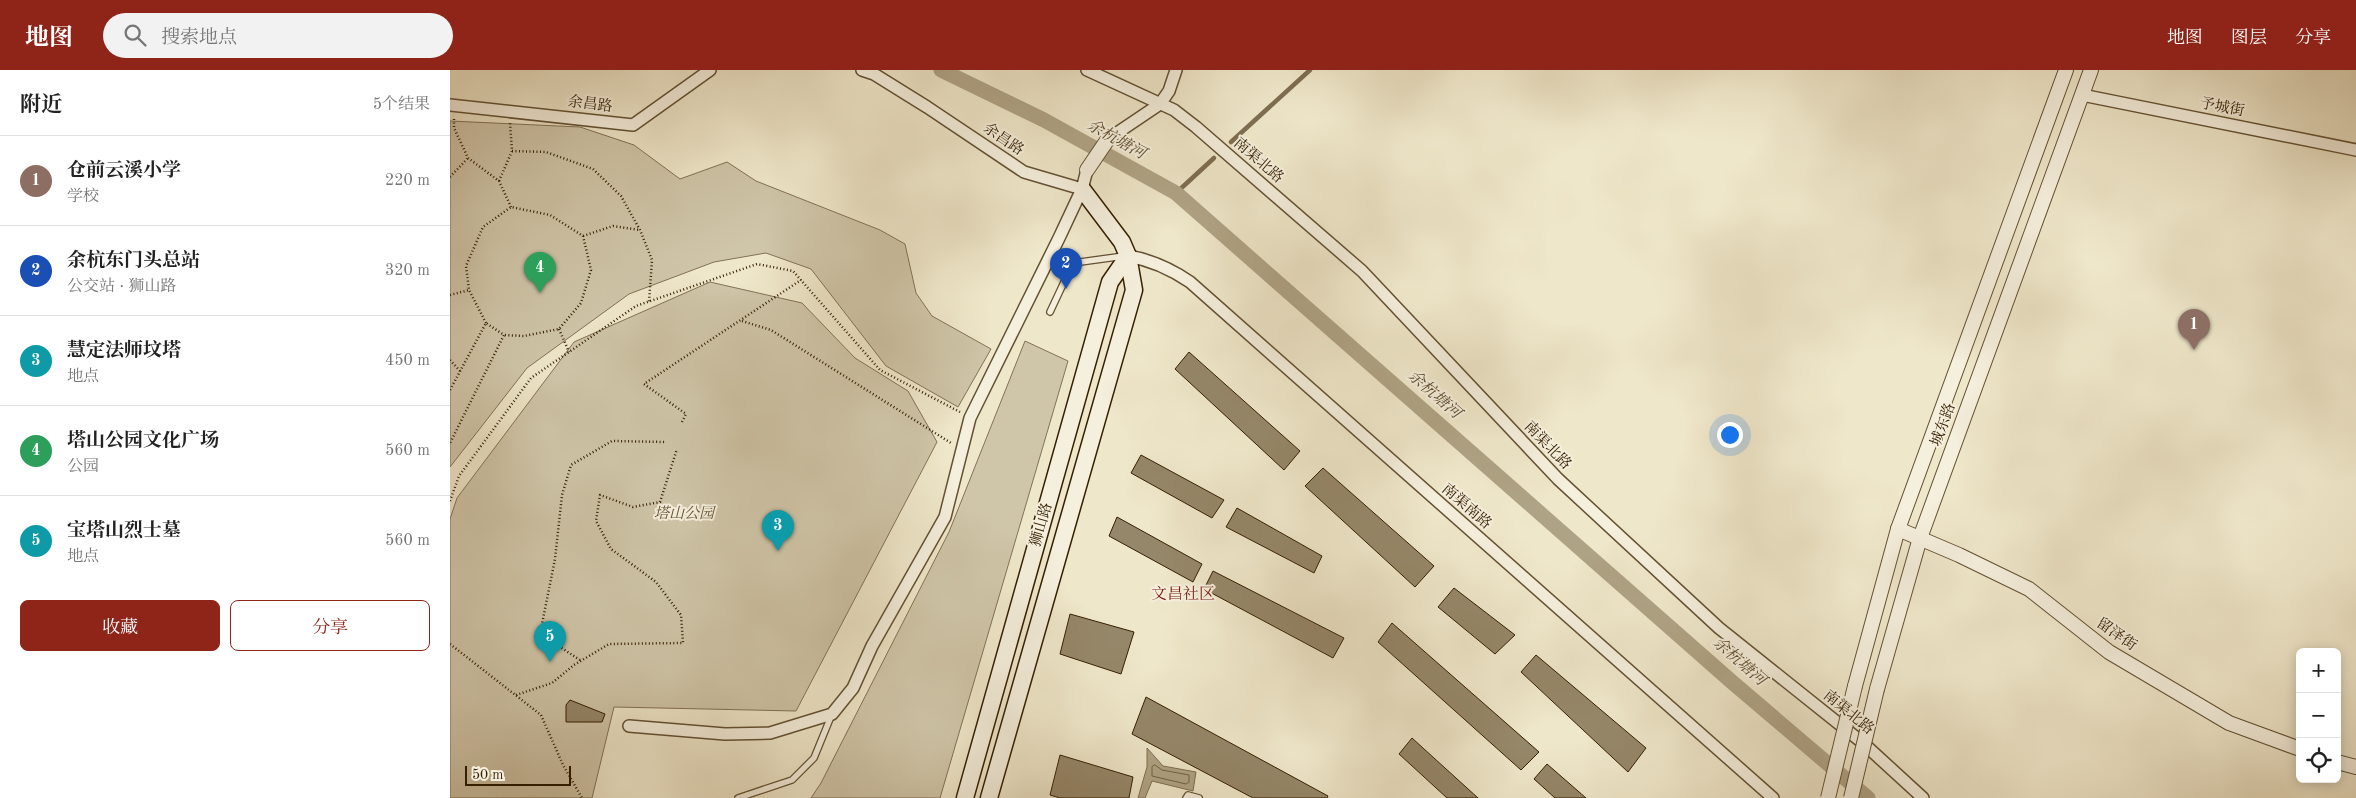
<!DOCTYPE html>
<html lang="zh">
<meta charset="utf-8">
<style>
:root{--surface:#fff;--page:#f2f2f2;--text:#222;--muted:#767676;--line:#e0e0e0;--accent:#8f2418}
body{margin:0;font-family:"Old Standard TT","Noto Serif SC",serif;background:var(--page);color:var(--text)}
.controls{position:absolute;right:15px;bottom:15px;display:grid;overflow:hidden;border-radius:8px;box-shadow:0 2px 12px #0003}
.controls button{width:45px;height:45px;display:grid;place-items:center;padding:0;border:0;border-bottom:1px solid var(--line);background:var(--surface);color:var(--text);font:25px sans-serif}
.scale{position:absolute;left:15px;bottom:12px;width:106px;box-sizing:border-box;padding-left:5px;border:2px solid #341f00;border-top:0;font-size:14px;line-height:18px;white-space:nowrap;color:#341f00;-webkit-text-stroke:4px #f5efdd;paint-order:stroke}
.you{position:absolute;left:1279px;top:364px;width:18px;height:18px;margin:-12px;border:4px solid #fff;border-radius:50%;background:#1a73e8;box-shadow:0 0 0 8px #1a73e833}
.badge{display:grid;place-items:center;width:32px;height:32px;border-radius:50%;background:var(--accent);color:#fff;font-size:16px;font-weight:700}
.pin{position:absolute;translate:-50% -41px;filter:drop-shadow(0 1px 2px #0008)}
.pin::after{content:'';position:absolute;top:26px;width:18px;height:15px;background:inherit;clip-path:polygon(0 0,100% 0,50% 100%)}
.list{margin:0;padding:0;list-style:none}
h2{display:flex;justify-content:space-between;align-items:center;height:65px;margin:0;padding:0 20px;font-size:21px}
h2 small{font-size:16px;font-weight:400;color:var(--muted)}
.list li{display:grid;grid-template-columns:32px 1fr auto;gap:15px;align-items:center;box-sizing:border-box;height:90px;padding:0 20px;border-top:1px solid var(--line)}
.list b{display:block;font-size:19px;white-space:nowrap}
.list p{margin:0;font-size:16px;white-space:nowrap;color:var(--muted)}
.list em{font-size:16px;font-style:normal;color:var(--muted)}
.actions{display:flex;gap:10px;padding:15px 20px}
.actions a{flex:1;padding:11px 0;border:1px solid var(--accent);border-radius:8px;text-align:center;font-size:18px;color:var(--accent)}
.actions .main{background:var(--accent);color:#fff}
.icon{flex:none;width:28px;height:28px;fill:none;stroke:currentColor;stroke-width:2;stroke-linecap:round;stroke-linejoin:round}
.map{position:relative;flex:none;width:1906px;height:728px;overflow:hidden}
header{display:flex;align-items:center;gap:30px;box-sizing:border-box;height:70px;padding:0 25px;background:var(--accent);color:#fff}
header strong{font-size:24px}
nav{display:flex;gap:28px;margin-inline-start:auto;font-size:18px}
.search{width:350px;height:45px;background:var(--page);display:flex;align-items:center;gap:12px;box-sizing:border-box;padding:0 18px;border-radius:28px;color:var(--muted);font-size:19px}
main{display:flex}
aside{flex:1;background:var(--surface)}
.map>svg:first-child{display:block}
.green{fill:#cfc5a8;stroke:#827254}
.water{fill:#afa385;stroke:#7e6e50}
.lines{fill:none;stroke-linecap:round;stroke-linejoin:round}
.shore{stroke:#726142;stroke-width:1}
.stream{stroke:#7e6e50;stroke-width:4.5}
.canal{stroke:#afa385;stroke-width:15}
.building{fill:#958769;stroke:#341f00}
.service-casing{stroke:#635132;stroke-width:8}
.minor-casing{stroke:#635132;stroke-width:14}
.tertiary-casing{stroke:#635132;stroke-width:16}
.secondary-casing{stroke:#341f00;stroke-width:19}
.path{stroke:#341f00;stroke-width:2.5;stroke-dasharray:1 2.5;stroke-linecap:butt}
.service{stroke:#f5efdd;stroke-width:5.5}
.minor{stroke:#f5efdd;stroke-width:11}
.tertiary{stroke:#f5efdd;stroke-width:14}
.secondary{stroke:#f5efdd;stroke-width:16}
.tertiary-bridge-casing{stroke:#635132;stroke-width:16;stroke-linecap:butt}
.tertiary-bridge{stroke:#f5efdd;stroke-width:14}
.labels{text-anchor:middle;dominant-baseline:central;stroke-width:4;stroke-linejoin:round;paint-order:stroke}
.street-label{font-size:15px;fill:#341f00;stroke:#f5efdd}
.park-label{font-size:15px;font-style:italic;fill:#625132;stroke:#f5efdd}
.water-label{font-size:16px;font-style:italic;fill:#5f4d2f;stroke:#f5efdd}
.neighbourhood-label{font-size:16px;fill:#7a1f14;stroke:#f5efdd}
</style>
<header>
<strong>地图</strong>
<div class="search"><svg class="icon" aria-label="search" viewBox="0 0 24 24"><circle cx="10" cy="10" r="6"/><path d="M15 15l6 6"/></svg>搜索地点</div>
<nav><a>地图</a><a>图层</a><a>分享</a></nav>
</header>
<main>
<aside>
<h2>附近<small>5个结果</small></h2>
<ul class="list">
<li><span class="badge" style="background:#8d6e63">1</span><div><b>仓前云溪小学</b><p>学校</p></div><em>220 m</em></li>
<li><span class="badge" style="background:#1a4fb4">2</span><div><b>余杭东门头总站</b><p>公交站 · 狮山路</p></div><em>320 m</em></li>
<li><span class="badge" style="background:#0f9aa8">3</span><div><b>慧定法师坟塔</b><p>地点</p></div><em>450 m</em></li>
<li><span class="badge" style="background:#2e9e5b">4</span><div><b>塔山公园文化广场</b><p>公园</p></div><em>560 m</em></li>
<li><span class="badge" style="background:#0f9aa8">5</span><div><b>宝塔山烈士墓</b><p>地点</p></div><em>560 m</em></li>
</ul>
<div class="actions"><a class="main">收藏</a><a>分享</a></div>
</aside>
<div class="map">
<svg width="1906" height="728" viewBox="0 0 1906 728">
<rect width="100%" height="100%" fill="#efe7ca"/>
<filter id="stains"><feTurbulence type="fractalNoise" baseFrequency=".004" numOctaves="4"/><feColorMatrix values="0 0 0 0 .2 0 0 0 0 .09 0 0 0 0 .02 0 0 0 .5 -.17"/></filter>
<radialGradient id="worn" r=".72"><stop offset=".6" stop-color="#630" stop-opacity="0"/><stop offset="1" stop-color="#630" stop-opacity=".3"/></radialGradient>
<g class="green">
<path d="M0,51L130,57L184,75L230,109L277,92L306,111L430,160L455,174L466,223L482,246L541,279L508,337L436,296L361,199L316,183L264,192L179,224L77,298L0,397Z"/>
<path d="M260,212L352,233L405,288L458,321L487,372L346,641L164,637L142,728H0V449L7,428L124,272Z"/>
<path d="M575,271L618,291L490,728H361L371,713L499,462Z"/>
</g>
<path class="water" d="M697,678L713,696L746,702L743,721L702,711L695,728H688L697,697Z"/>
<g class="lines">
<path class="shore" d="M705,695L712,700L739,705V712L736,714L702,706V697Z"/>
<g class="stream">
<path d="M781,72L860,0"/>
<path d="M726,123L764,88"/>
</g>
<path class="canal" d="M491,0L594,50L726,123L1282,612L1418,728"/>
</g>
<g class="building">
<path d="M739,282L850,381L834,400L725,299Z"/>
<path d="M691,385L774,430L762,448L681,403Z"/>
<path d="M873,398L984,496L965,517L855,416Z"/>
<path d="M787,438L872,486L864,503L776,457Z"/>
<path d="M667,447L752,494L743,512L659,466Z"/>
<path d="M763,501L894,568L883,588L754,519Z"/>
<path d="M1004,518L1065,565L1045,584L988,537Z"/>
<path d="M620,544L684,562L671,604L610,584Z"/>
<path d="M942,553L1089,682L1071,700L928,572Z"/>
<path d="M1086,585L1196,678L1178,702L1071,602Z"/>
<path d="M696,627L878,726L877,728H803L682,664Z"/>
<path d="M120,630L155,644L152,652H116V635Z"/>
<path d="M962,668L1028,728H997L949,684Z"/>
<path d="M610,685L683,707L679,728H610L600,725Z"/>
<path d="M1097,694L1136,728H1105L1084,709Z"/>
</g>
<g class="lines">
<g class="service-casing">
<g id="service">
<path d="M600,242L623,193L674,186"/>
<path d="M288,728L342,710L364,688L382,644"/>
<path d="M736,728L738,725L749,728"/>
</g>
</g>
<g class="minor-casing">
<g id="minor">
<path d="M412,0L424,4L477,37L574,102L632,119"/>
<path d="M637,0L724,40L746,57L912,201L1108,409L1269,558L1413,673L1473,728"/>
<path d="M1632,25L1906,80"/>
<path d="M0,35L183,55L260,0"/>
<path d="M658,69L710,34L719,21L726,0"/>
<path d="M678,186C702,190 721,199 740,212L1323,728"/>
<path d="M179,656L275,664L320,663L382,644L403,618L422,576L495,447L520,348L609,168L632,119L637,100"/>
</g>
</g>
<g class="tertiary-casing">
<g id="tertiary">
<path d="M637,100L658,69"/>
<path d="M1448,459L1509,485L1579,519L1659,582L1779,653L1850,679"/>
<path d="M1405,616L1448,459L1616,0"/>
<path d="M1427,619L1470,468L1641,0"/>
<path d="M1887,692L1906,697"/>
</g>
</g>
<g class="secondary-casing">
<g id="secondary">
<path d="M515,728L660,212L678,186"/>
<path d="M539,728L684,220L678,186L672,172L632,119"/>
</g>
</g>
<g class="path">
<path d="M4,49V58L18,88L49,111L61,137"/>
<path d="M62,81L96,82L143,99L171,126L190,160L202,190L199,232"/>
<path d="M0,107L18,88"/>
<path d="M49,111L62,81L60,53"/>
<path d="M133,166L163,156L190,160"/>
<path d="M0,225L19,220"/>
<path d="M292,251L321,260L501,373"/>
<path d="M36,253L19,220L16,196L33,157L61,137L100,145L133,166L141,200L131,233L109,259L74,266L54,265"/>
<path d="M109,259L119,282"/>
<path d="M0,290L10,301"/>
<path d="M0,320L36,253L54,265L0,373"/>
<path d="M232,352L236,344L194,314L351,210"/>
<path d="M0,431L9,406L81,308L186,236L307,194L343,201L430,300L510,342"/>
<path d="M0,574L91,645L113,695L132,728"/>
<path d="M130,590L90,564L105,489L112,425L121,395L162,371L216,372"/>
<path d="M66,625L102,613L124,595L159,574L233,573L231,545L206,512L161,479L146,451L150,425L183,437L210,432L227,379"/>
</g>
<use href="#service" class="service"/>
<use href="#minor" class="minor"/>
<use href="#tertiary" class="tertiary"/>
<use href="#secondary" class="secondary"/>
<g class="tertiary-bridge-casing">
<g id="tertiary-bridge">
<path d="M1378,728L1405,616"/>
<path d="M1401,728L1427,619"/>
</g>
</g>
<use href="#tertiary-bridge" class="tertiary-bridge"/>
</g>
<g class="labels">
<g class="street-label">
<text transform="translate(140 35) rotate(7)">余昌路</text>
<text transform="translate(1772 38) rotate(11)">予城街</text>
<text transform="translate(553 70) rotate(34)">余昌路</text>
<text transform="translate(808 91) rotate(41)">南渠北路</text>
<text transform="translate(1494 355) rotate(-70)">城东路</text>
<text transform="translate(1097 376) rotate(46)">南渠北路</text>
<text transform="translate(1016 437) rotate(41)">南渠南路</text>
<text transform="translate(592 455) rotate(-74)">狮山路</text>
<text transform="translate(1666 565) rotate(35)">留泽街</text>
<text transform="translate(1398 643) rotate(39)">南渠北路</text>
</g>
<g class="park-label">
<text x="234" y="444">塔山公园</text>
</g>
<g class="water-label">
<text transform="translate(666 70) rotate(29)">余杭塘河</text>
<text transform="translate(984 325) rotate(41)">余杭塘河</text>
<text transform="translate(1289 592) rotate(41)">余杭塘河</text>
</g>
<g class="neighbourhood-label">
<text x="733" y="525">文昌社区</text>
</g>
</g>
<rect width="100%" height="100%" filter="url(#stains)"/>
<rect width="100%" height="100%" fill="url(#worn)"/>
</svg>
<div class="controls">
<button>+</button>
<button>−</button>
<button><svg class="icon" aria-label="locate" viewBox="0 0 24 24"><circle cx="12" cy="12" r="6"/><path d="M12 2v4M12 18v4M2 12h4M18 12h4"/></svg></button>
</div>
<div class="scale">50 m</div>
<div class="you"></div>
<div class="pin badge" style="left:1744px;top:280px;background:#8d6e63">1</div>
<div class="pin badge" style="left:616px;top:219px;background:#1a4fb4">2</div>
<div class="pin badge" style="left:328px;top:481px;background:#0f9aa8">3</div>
<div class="pin badge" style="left:90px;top:223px;background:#2e9e5b">4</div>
<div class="pin badge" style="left:100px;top:592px;background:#0f9aa8">5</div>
</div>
</main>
